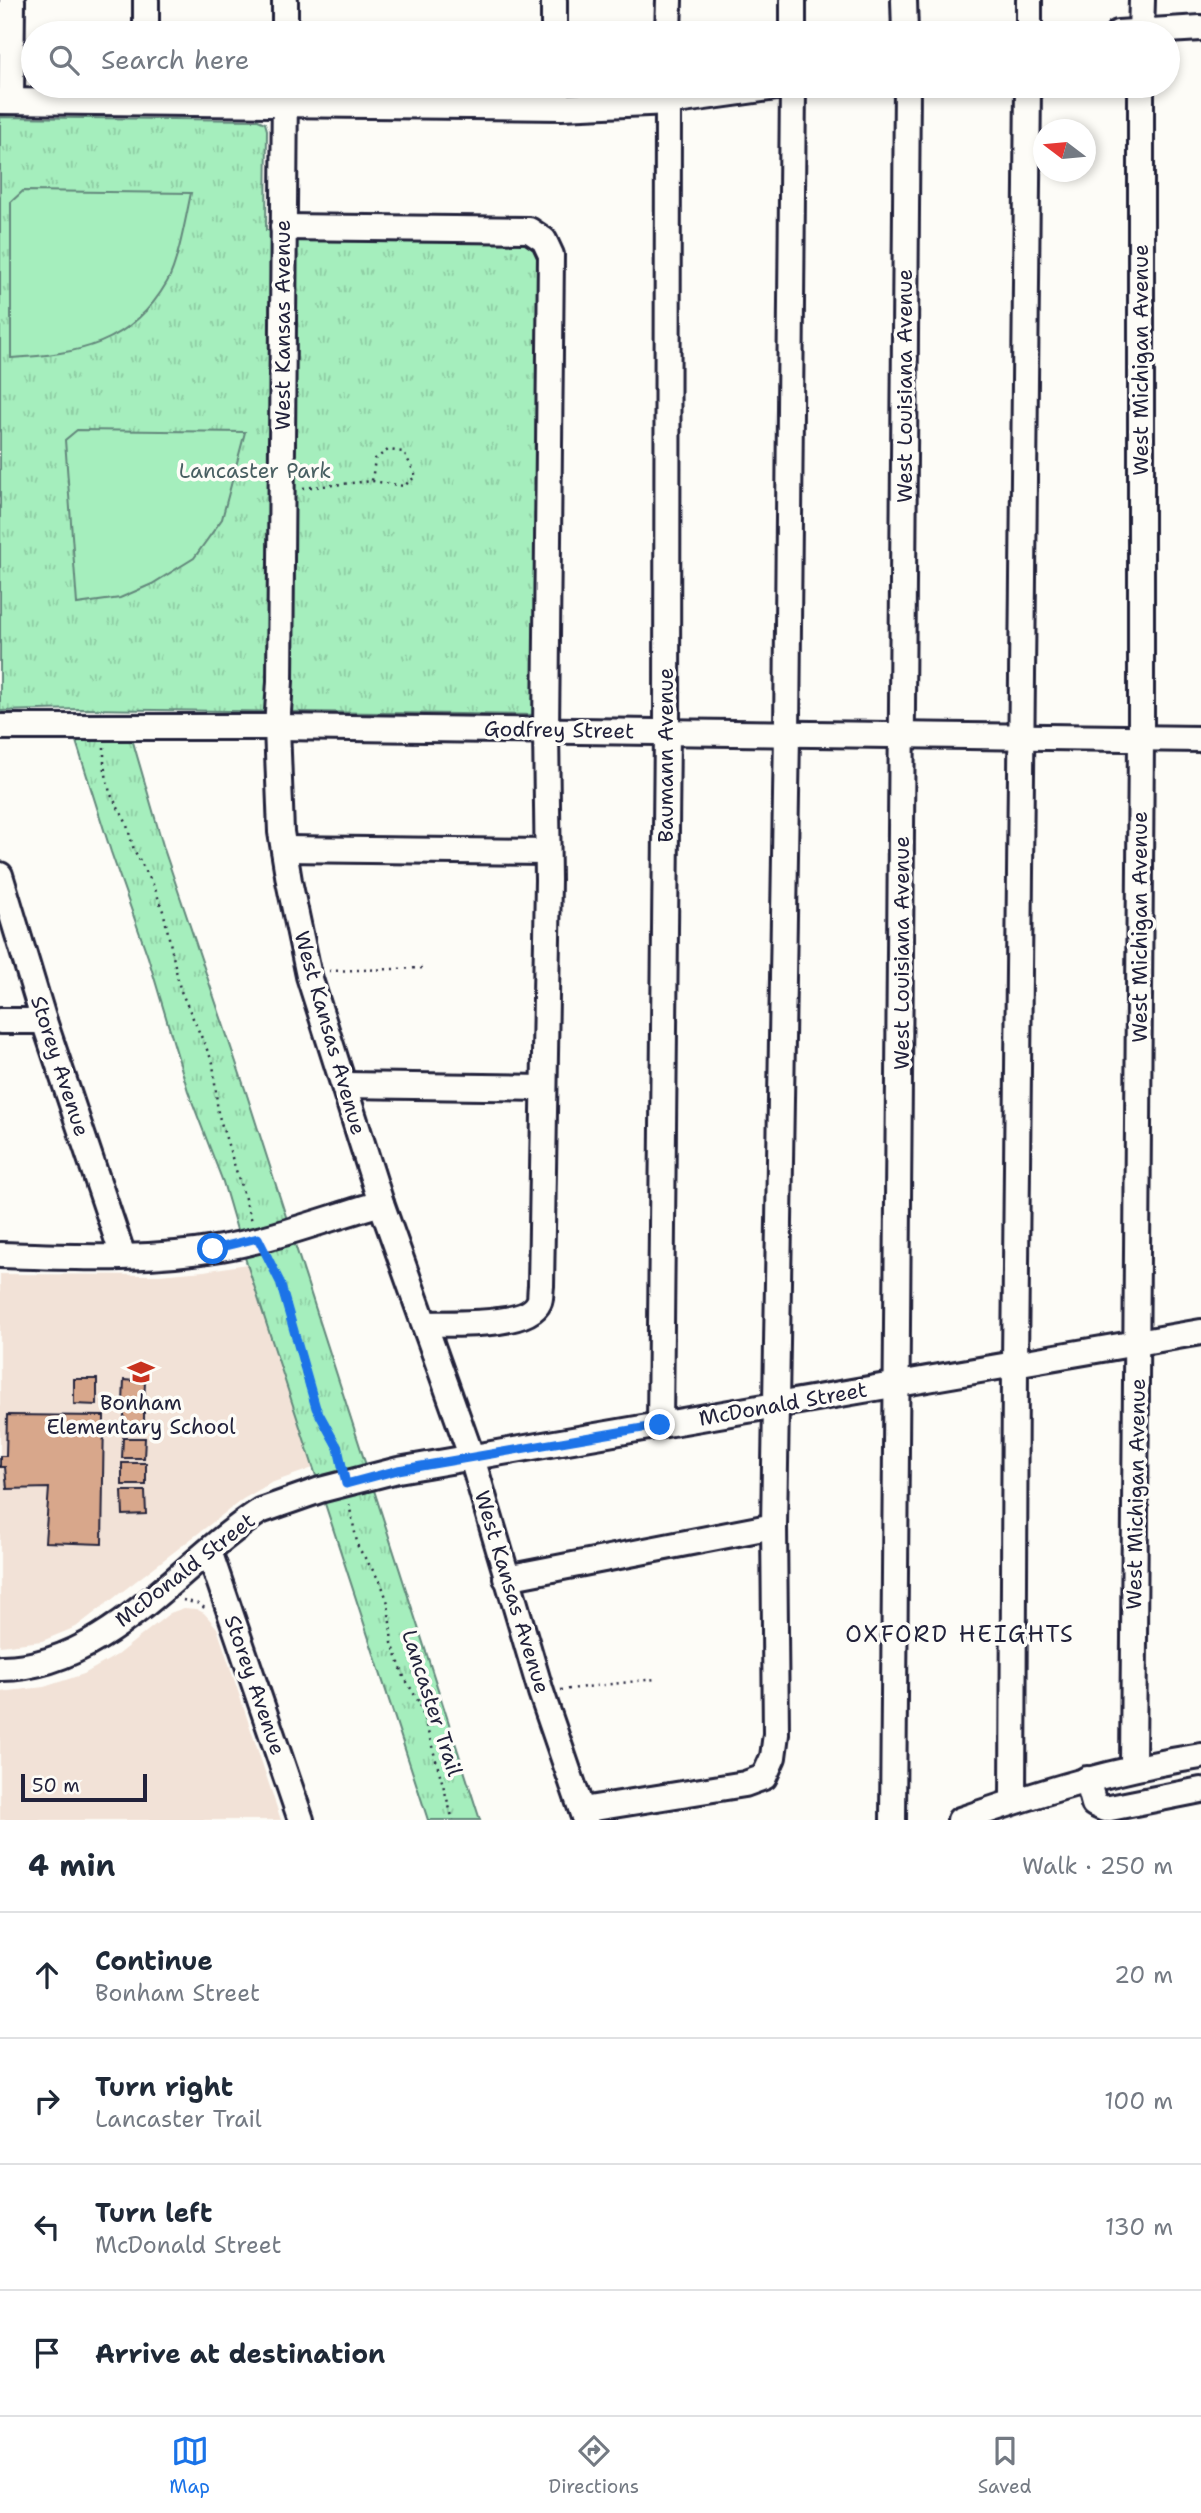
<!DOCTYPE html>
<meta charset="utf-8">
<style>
:root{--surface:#fff;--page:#f2f2f3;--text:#1f2937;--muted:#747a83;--line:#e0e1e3;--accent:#1a73e8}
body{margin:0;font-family:"Shantell Sans",sans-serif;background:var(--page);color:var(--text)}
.compass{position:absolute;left:1033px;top:119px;width:63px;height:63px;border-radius:50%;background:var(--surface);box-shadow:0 4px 10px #0003;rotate:286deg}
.scale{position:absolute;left:21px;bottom:18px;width:126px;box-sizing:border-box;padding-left:7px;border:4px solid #22223b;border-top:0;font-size:19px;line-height:24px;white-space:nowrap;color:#22223b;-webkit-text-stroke:5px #fdfcf7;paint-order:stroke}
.stop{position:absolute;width:21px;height:21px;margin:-16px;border:5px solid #1a73e8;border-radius:50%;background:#fff}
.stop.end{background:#1a73e8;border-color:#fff;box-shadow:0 2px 7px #0008}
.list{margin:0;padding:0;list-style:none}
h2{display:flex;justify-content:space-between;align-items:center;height:91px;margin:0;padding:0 28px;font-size:30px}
h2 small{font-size:23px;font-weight:400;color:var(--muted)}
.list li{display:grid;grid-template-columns:46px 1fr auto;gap:21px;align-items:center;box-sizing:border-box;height:126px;padding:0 28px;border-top:2px solid var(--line)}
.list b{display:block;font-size:26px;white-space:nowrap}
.list p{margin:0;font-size:23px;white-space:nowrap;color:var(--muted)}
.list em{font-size:23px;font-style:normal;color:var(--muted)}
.icon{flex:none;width:38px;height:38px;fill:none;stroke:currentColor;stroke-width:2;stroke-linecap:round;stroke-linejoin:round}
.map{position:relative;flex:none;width:1201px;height:1820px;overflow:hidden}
.search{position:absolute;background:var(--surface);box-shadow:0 4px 10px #0003;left:21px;right:21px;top:21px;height:77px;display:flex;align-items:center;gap:18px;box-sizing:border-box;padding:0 24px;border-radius:38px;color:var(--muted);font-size:26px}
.sheet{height:595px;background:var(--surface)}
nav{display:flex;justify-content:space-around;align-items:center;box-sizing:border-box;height:98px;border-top:2px solid var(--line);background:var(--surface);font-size:19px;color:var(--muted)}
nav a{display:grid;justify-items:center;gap:4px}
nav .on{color:var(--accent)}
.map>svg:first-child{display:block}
.built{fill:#f2e2d7}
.park{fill:url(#park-tufts);stroke:#64887c;stroke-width:2}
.garden{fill:#a5eebd;stroke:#64887c;stroke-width:2}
.building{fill:#d8a78b;stroke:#22223b;stroke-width:2}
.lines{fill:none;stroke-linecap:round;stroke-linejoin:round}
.minor-casing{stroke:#22223b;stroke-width:30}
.path{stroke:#22223b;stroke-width:2.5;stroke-dasharray:2 5;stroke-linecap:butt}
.minor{stroke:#fdfcf7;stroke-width:24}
.route{stroke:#1a73e8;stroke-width:9}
.labels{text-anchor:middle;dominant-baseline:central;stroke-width:7;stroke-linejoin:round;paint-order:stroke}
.street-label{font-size:21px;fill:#22223b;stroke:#fdfcf7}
.park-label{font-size:21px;fill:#495f62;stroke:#fdfcf7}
.poi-label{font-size:21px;fill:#22223b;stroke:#fdfcf7}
.neighbourhood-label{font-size:23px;letter-spacing:2px;fill:#22223b;stroke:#fdfcf7}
</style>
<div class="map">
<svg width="1201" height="1820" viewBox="0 0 1201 1820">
<defs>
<pattern id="park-tufts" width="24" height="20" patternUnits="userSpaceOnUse" patternTransform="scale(1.75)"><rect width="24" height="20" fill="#a5eebd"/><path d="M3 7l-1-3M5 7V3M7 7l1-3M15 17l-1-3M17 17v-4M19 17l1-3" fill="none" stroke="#8ecca3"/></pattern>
</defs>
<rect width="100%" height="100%" fill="#fdfcf7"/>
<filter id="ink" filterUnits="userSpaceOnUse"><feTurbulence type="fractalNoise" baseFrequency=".0143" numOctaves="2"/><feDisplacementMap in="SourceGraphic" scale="14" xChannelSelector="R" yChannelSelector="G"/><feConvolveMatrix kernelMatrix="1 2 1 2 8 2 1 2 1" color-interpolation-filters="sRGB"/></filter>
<g filter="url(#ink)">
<g class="built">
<path d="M247,1264L313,1468L271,1483L243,1499L76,1627L42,1641L0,1646V1274L159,1275L204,1271Z"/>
<path d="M184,1608L196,1609L204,1613L217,1628L281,1820H0V1692L44,1687L84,1674L117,1655L170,1613Z"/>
</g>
<g class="park">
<path d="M0,117L258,120L265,123L267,130L266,230L531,237L539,242L541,715L81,709L0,711Z"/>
<path d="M131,735L164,849L246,1092L480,1820H428L247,1264L223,1182L188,1091L148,957L111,852L75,738Z"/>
</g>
<g class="garden">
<path d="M23,191L191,193C186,216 178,263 167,282C131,345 78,354 11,358V202Z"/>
<path d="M77,430L245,432L222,519L194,558L152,584L120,598L77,604L65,440Z"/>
</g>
<g class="building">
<path d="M74,1379H97V1405L74,1404Z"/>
<path d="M124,1380L145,1382L144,1404L123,1403Z"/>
<rect x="124" y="1409" width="20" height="22"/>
<path d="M7,1415L104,1416L102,1544L45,1542L49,1488L7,1489L5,1467H0V1456H6Z"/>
<path d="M123,1438H145L144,1458H122Z"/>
<rect x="122" y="1463" width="24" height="22"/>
<path d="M122,1491H145L146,1514L123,1515Z"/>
</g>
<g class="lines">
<g class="minor-casing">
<g id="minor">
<path d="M904,0L905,33"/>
<path d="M146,33V0"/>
<path d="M285,33V0"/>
<path d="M554,33V0"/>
<path d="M668,33L669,0"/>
<path d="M793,33V0"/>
<path d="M1029,33V0"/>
<path d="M1118,33L1201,28"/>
<path d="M1141,33L1142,0"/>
<path d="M285,86L280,681L277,727L281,832L289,881L309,976L381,1203L472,1458L541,1692L585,1820"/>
<path d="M0,101L562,107L669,102L784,86"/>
<path d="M11,101L12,0"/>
<path d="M283,227L529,230L544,240L551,255L546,731L548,880L541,1286C540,1291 541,1298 539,1302C528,1328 449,1323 424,1324"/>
<path d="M0,727H277L1201,739"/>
<path d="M284,849L547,852"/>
<path d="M0,875L44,1021L123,1256"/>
<path d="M0,1021H44"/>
<path d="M344,1085L544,1088"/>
<path d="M0,1255C73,1257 148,1261 221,1248C274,1239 329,1218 381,1203"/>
<path d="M660,1425L667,731L668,86"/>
<path d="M209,1551L301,1820"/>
<path d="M506,1578L774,1526"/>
<path d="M0,1668C104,1669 180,1563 260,1511L320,1490L398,1470L1201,1332"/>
<path d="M1133,1767L1141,739V86"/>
<path d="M1087,1779L1094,1804L1105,1809L1201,1790"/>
<path d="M1013,1800L1015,1364L1028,86"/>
<path d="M582,1810L745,1784L764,1777L773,1757L776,1734L774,1526L787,734L793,86"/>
<path d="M893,1820L907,86"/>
<path d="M960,1820C1041,1792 1116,1769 1201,1756"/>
</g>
</g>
<g class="path">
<path d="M303,488L372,481L375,459L388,450L404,452L416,476L404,486L372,481"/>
<path d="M104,747V765L110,793L126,822L134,850L154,886L164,914L180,989L213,1063L218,1113L252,1221"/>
<path d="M329,971L424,968"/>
<path d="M268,1259C292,1307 296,1361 316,1409C324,1428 336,1443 341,1463"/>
<path d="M349,1504L358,1547L381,1583L388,1603L392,1643L404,1677L420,1704L453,1820"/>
<path d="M183,1600L199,1604L206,1609"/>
<path d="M561,1690L655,1679"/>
</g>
<use href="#minor" class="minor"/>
</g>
</g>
<g class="lines" filter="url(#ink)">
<path class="route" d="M213,1249L258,1238L280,1282L316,1408L338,1448L346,1484L398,1470L660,1425"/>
</g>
<defs>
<g id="school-bare" transform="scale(2.1)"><path d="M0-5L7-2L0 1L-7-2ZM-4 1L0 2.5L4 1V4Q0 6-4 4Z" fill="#c8321e" stroke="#fdfcf7" stroke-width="2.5" paint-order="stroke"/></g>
</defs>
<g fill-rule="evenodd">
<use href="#school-bare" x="141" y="1372"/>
</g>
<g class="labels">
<g class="street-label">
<text transform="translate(283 325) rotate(-90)">West Kansas Avenue</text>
<text transform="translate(1141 360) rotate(-90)">West Michigan Avenue</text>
<text transform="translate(905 386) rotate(-90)">West Louisiana Avenue</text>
<text transform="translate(559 730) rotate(1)">Godfrey Street</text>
<text transform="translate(666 755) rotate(-90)">Baumann Avenue</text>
<text transform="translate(1140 927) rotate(-90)">West Michigan Avenue</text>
<text transform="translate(902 953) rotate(-90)">West Louisiana Avenue</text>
<text transform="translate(330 1033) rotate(74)">West Kansas Avenue</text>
<text transform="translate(60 1066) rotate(72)">Storey Avenue</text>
<text transform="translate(783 1404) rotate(-10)">McDonald Street</text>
<text transform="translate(1136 1494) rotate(-89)">West Michigan Avenue</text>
<text transform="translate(185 1570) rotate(-38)">McDonald Street</text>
<text transform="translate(512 1592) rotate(73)">West Kansas Avenue</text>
<text transform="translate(255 1685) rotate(71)">Storey Avenue</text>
<text transform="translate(432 1703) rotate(72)">Lancaster Trail</text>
</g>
<g class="park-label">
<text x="255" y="471">Lancaster Park</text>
</g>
<g class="poi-label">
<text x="141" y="1403">Bonham<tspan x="141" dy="24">Elementary School</tspan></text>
</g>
<g class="neighbourhood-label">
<text x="960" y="1634">OXFORD HEIGHTS</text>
</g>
</g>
</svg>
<svg class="compass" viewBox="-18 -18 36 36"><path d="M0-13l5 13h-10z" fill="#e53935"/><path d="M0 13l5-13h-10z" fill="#747a83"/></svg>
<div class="scale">50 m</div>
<div class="stop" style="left:213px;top:1249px"></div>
<div class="stop end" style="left:660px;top:1425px"></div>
<div class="search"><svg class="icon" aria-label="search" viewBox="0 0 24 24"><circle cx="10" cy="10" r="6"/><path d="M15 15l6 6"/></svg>Search here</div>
</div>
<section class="sheet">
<h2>4 min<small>Walk · 250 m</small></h2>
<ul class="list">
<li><svg class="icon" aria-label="ahead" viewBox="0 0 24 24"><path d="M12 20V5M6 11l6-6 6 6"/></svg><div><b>Continue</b><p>Bonham Street</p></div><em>20 m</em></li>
<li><svg class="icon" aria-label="right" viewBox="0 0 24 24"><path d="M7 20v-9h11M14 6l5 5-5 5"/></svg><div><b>Turn right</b><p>Lancaster Trail</p></div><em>100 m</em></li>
<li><svg class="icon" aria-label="left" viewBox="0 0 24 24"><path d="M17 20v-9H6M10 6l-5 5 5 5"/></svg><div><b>Turn left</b><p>McDonald Street</p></div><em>130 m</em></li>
<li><svg class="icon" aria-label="arrive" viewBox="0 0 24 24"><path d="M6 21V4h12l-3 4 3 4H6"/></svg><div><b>Arrive at destination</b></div></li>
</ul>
</section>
<nav>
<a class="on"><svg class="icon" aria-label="map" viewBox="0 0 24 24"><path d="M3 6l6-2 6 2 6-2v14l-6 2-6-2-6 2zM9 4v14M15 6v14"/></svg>Map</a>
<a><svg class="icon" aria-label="directions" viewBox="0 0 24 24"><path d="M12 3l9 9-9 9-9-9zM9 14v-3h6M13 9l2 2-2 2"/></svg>Directions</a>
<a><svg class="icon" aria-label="saved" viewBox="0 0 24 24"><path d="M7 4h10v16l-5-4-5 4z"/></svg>Saved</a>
</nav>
